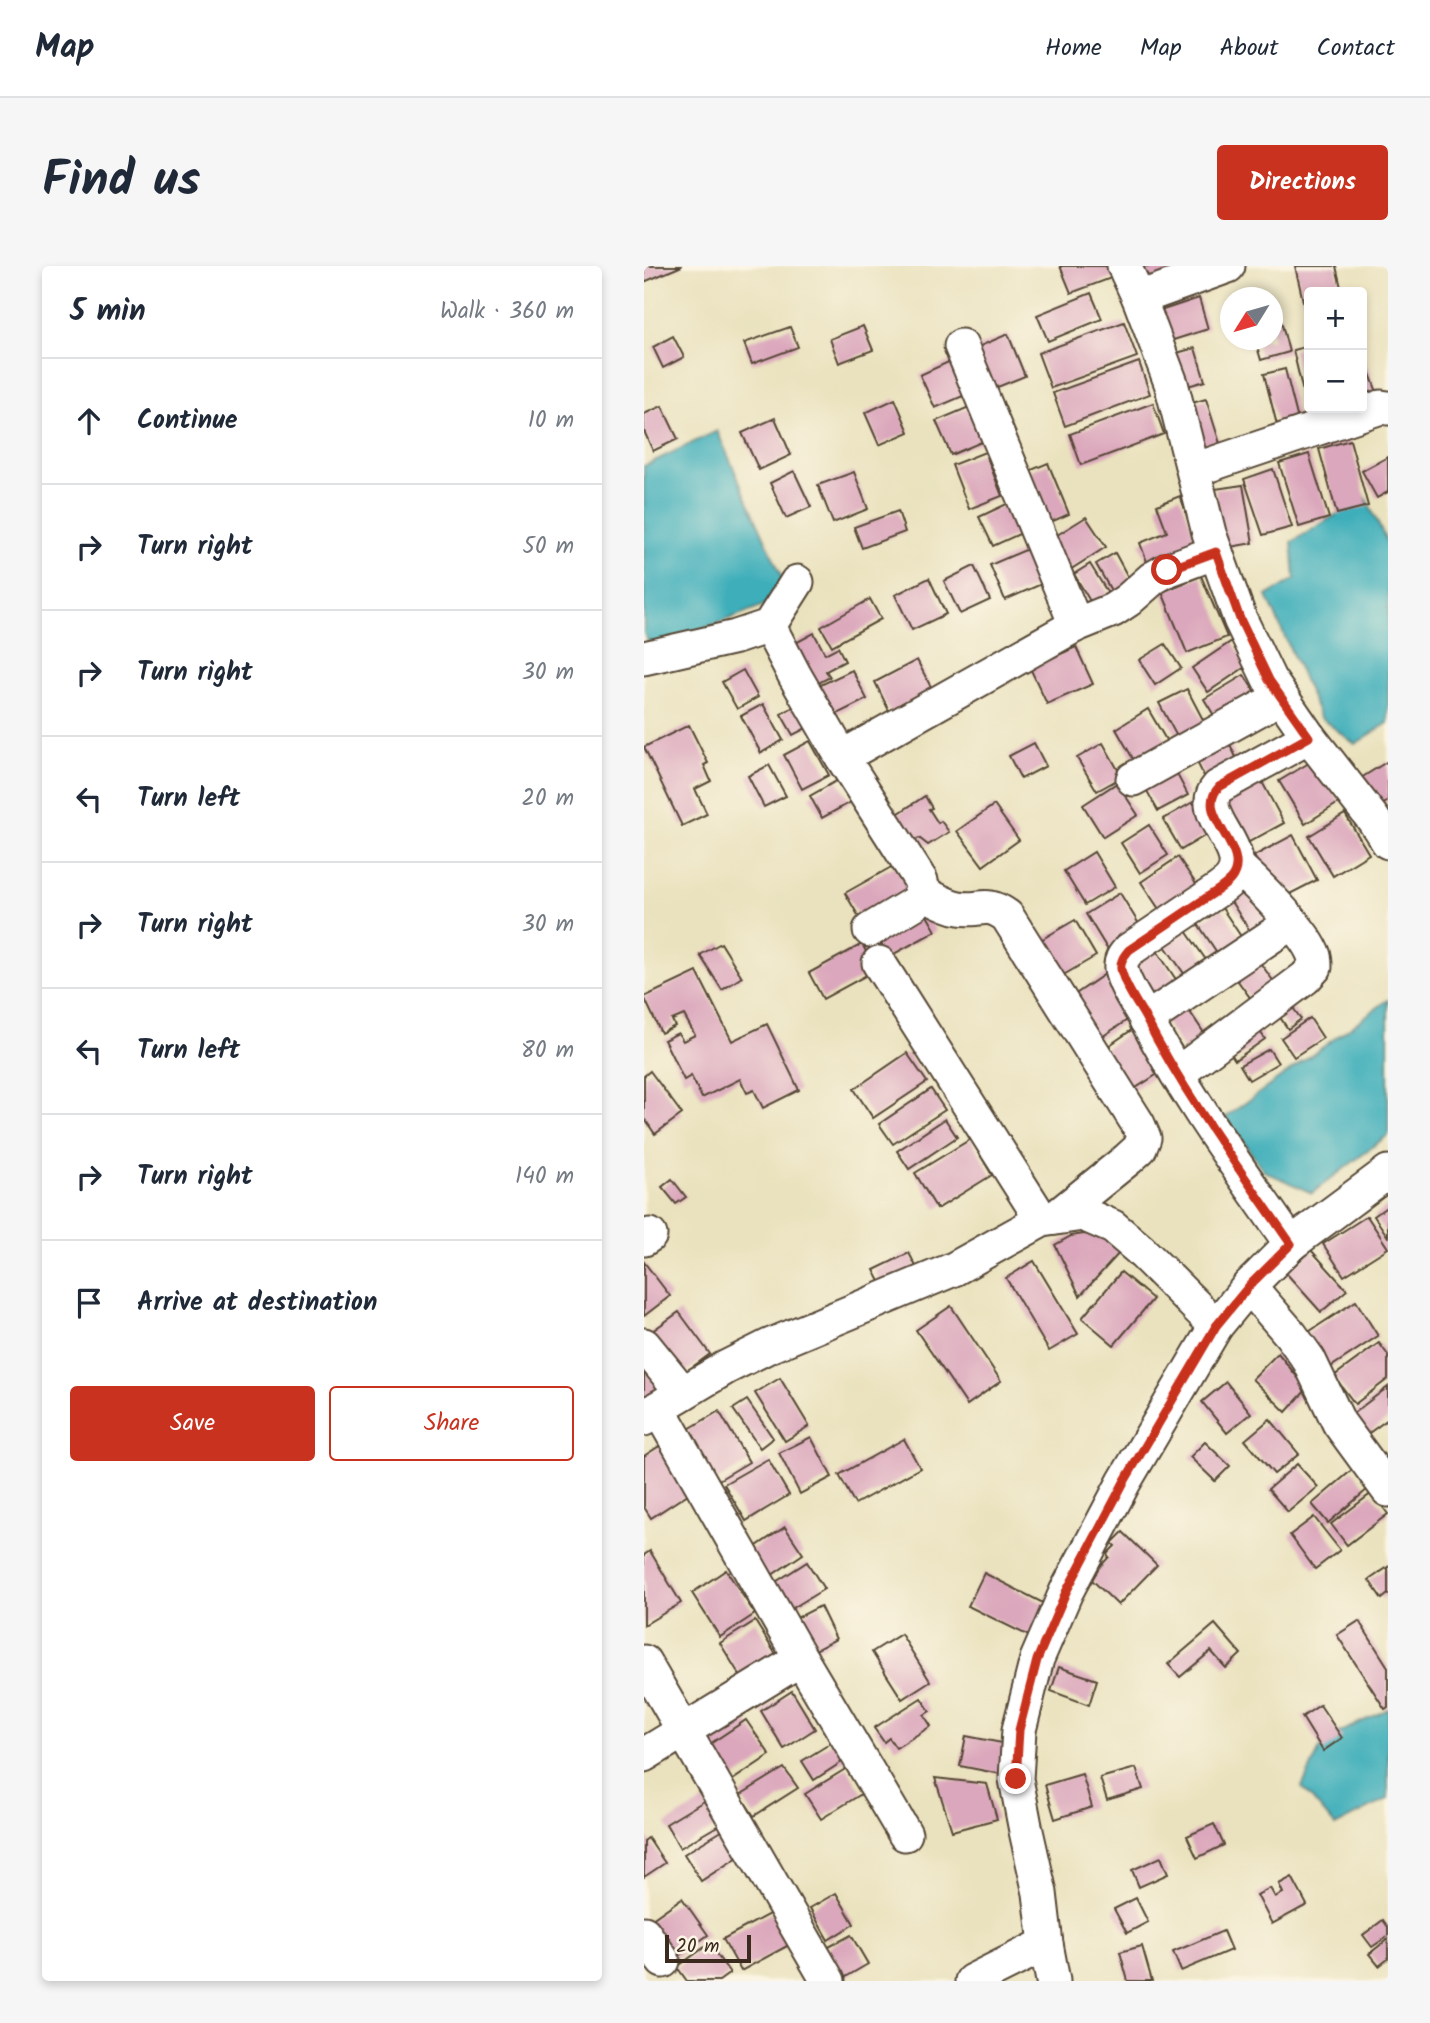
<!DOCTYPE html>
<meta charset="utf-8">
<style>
:root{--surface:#fff;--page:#f6f6f7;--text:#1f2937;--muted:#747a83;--line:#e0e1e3;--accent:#c8321e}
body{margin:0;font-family:Kalam,sans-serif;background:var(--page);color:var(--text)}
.controls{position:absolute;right:21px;top:21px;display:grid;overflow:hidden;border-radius:7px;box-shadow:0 4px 10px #0003}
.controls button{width:63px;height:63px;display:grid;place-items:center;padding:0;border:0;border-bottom:2px solid var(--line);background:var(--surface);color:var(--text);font:35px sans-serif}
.compass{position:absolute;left:576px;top:21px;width:63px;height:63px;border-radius:50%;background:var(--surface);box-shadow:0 4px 10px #0003;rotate:233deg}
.scale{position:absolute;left:21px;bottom:18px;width:86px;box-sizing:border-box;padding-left:7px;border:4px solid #3b2a1e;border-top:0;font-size:19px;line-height:24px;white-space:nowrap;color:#3b2a1e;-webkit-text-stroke:5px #fcf5e5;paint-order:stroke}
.stop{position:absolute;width:21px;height:21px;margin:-16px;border:5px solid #c8321e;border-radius:50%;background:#fff}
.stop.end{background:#c8321e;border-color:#fff;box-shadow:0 2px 7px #0008}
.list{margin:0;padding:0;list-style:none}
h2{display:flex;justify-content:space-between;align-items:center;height:91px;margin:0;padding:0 28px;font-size:30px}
h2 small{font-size:23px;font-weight:400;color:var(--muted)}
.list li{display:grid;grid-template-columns:46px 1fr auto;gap:21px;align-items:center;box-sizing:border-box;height:126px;padding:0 28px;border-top:2px solid var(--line)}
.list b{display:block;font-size:26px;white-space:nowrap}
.list em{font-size:23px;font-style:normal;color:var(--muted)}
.actions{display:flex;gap:14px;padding:21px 28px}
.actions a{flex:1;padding:16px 0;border:2px solid var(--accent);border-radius:7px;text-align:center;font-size:24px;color:var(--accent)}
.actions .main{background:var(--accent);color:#fff}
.icon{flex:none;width:38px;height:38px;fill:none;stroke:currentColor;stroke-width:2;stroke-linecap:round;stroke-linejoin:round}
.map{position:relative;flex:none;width:744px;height:1715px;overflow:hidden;border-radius:7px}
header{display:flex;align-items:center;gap:42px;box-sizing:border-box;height:98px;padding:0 35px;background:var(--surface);border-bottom:2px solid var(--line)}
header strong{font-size:33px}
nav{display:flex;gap:38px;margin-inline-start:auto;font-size:24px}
.intro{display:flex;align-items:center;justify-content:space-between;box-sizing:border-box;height:168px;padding:0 42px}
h1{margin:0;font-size:49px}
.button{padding:18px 32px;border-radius:7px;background:var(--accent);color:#fff;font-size:24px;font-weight:700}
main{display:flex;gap:42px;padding:0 42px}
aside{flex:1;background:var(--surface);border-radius:7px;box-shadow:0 4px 10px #0003}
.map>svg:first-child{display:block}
.water{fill:#3eaeba;stroke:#3c6c6c;stroke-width:2}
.building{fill:#dba7bc}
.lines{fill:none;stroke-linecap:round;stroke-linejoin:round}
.street-casing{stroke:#554636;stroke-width:37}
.street{stroke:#fff;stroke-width:33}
.route{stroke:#c8321e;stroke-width:9}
</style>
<header>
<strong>Map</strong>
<nav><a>Home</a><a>Map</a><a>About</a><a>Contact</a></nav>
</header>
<div class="intro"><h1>Find us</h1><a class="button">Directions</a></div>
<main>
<aside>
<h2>5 min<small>Walk · 360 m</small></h2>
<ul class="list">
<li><svg class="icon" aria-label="ahead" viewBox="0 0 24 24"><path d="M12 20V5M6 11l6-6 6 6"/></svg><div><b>Continue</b></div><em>10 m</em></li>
<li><svg class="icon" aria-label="right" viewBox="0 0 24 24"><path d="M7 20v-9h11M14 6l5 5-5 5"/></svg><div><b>Turn right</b></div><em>50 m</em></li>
<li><svg class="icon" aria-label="right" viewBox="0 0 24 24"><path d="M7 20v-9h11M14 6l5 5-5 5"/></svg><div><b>Turn right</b></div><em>30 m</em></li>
<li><svg class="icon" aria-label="left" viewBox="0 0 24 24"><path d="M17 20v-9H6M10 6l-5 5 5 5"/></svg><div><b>Turn left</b></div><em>20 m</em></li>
<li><svg class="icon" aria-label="right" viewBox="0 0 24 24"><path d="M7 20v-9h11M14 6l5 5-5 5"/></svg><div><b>Turn right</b></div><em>30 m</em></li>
<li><svg class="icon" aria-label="left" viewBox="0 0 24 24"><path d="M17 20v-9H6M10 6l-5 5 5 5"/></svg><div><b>Turn left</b></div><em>80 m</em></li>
<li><svg class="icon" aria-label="right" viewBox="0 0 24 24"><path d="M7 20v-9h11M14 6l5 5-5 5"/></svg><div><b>Turn right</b></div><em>140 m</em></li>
<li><svg class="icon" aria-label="arrive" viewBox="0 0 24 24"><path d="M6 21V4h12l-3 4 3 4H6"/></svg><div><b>Arrive at destination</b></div></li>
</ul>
<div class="actions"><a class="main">Save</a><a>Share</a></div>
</aside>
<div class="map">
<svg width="744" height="1715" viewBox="0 0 744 1715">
<rect width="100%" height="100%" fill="#fcf5e5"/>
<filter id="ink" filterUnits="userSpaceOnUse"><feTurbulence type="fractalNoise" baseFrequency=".0143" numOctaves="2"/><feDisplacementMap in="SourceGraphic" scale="14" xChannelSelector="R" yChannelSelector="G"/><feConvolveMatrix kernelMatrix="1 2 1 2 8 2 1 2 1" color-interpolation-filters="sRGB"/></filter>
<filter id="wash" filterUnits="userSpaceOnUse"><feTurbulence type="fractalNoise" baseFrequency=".00686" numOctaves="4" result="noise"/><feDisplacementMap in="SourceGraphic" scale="28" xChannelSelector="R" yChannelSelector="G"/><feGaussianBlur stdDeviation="1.57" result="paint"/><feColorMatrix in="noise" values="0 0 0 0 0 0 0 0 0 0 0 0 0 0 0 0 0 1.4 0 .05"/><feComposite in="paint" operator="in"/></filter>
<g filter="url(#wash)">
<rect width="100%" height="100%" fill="#eae2be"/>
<g class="water">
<path d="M73,165L146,329L8,383L0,367V200Z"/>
<path d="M721,231L744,278V457L711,478L676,451L623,330L651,313L648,276Z"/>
<path d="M744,734V869L668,927L620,905L582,851Z"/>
<path d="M744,1443V1533L691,1560L658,1521L680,1474Z"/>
</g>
<g id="blocks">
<g class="building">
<path d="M0,0H38L0,16Z"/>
<path d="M416,0H466L470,11L427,27Z"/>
<path d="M499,0H546L507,17Z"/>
<path d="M651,0H692L698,26H665V34L659,35Z"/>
<path d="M447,27L458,53L404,75L393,49Z"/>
<path d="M555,32L564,63L523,76L513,46Z"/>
<path d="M636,51L645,86L617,94L611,74H628V52Z"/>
<path d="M480,56L493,91L407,122L394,87Z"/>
<path d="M219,60L229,84L195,97L186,73Z"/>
<path d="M146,61L154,81L108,98L100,77Z"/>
<path d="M364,68L381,110L346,124L329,83Z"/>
<path d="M29,70L40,91L19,102L9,81Z"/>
<path d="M665,80V142H690L665,151L649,84Z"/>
<path d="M551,82L561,115L540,121L529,88Z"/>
<path d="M718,87L736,134L718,141Z"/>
<path d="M311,93L326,127L291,142L276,109Z"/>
<path d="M495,96L506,128L421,160L409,127Z"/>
<path d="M641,103L654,154L633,159L620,108Z"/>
<path d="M251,133L265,166L235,179L221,147Z"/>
<path d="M562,133L579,187L554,194L537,140Z"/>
<path d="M509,137L520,168L437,199L426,168Z"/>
<path d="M18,140L34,173L9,185L0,165V148Z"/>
<path d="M325,141L340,175L307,189L292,155Z"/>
<path d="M131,152L147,189L115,204L98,167Z"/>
<path d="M706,174L724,240L693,248L675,183Z"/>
<path d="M341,186L358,230L325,243L308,199Z"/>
<path d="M665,188L685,252L655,261L635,197Z"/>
<path d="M744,191V226L733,232L718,205Z"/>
<path d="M404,197L425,248L407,256L385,205Z"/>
<path d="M629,203L648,261L619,269L600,213Z"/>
<path d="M150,205L167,241L142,252L126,217Z"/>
<path d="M210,206L224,243L189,257L174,219Z"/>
<path d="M599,219L609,277L580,282L571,223Z"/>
<path d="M536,230L556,282L505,301L496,277L523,266L513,239Z"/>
<path d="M369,235L382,265L349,280L335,251Z"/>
<path d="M254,245L261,266L218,282L210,261Z"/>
<path d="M442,251L462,281L421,307L402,276Z"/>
<path d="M386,282L400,317L361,334L346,299Z"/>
<path d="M471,287L491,324L473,335L452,298Z"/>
<path d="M446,298L470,337L453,347L430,308Z"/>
<path d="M330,300L346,334L316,348L300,315Z"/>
<path d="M557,310L583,371L543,387L518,326Z"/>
<path d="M285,312L302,348L268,364L251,329Z"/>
<path d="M226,333L237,353L188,380L177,361Z"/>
<path d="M170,367L181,388L194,381L201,395L182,405L186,411L167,421L146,380Z"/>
<path d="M588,375L604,399L564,426L548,402Z"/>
<path d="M521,378L537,402L511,419L495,394Z"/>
<path d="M432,381L449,418L403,438L386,402Z"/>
<path d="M273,394L293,433L250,455L231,416Z"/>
<path d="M99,404L114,431L93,443L78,416Z"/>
<path d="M208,404L223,433L181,454L166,424Z"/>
<path d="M600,409L616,434L576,459L560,433Z"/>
<path d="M543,423L566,467L539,482L515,437Z"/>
<path d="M158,436L170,458L149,469L137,448Z"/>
<path d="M119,438L139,474L117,487L97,450Z"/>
<path d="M504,443L525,479L492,498L472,463Z"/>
<path d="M45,459L64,497L60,499L67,515L51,523L63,548L38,560L0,481Z"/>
<path d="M583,472L598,504L565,520L549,488Z"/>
<path d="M166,475L185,509L158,523L140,489Z"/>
<path d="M390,477L402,500L377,513L365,490Z"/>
<path d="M459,477L478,511L453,525L433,492Z"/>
<path d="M670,494L696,536L661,558L635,515Z"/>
<path d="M744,495V535L735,541L717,512Z"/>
<path d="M527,497L544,529L514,545L497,514Z"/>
<path d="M125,499L142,530L120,541L104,510Z"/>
<path d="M616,512L640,557L596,581L571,536Z"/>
<path d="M194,514L207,536L178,552L166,530Z"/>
<path d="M473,517L494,549L459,571L439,539Z"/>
<path d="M281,530L288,542L285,543L294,557L297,555L305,566L284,579L275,572L264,579L246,553Z"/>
<path d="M549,536L567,566L537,584L519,553Z"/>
<path d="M350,539L375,574L339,600L313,565Z"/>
<path d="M701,548L725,588L689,610L665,570Z"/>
<path d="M505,559L524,589L496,607L477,577Z"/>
<path d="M649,569L673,614L634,634L610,590Z"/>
<path d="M450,586L471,621L441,639L420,605Z"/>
<path d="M534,591L560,630L523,655L497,616Z"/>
<path d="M251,599L270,632L221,661L201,627Z"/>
<path d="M608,620L635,661L613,676L586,634Z"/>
<path d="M476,627L498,663L464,684L442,648Z"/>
<path d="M278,641L292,665L239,694L225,670Z"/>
<path d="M578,642L604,681L580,697L554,658Z"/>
<path d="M431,654L452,690L416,711L395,675Z"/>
<path d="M542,665L569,704L548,719L521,680Z"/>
<path d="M77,677L98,711L78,724L56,689Z"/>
<path d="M218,678L232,704L179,733L165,707Z"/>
<path d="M511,682L537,721L511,738L485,699Z"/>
<path d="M609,687L633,720L610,737L586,704Z"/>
<path d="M53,706L88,775L123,758L155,824L119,842L110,824L103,827L96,813L58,832L47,810L40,814L20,774L34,767L39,775L51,769L40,749L28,754L31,760L17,767L0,731Z"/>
<path d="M464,706L491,749L450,776L423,734Z"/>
<path d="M642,732L657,753L644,763L629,741Z"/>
<path d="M540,737L568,779L546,794L518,751Z"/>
<path d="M666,752L679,772L650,791L637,772Z"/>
<path d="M611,758L621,773L591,794L581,778Z"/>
<path d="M492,761L520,804L487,825L460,783Z"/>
<path d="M625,783L634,797L605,814L596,799Z"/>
<path d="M263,787L283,816L229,852L210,823Z"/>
<path d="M6,805L38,848L11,868L0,852V810Z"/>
<path d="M287,823L301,844L249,878L235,858Z"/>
<path d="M301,853L313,871L265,903L253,885Z"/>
<path d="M327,873L348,909L293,943L271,907Z"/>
<path d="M28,913L42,931L32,938L18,921Z"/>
<path d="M744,940V971L730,950Z"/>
<path d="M723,950L744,982L700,1010L679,978Z"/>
<path d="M440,968L455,969L476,986L436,1030L411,979L427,970Z"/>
<path d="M667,984L703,1024L677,1046L642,1007Z"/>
<path d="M265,987L277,1010L242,1027L230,1004Z"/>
<path d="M390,995L434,1068L405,1085L362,1012Z"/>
<path d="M0,996L26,1030L0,1050Z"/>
<path d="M477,1006L509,1033L470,1079L438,1052Z"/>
<path d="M712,1035L734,1070L685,1102L663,1067Z"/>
<path d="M307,1040L357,1115L323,1139L272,1064Z"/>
<path d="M35,1046L66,1088L35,1111L4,1068Z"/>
<path d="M735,1077L744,1089V1113L711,1138L690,1110Z"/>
<path d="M634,1087L663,1123L642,1146L608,1113Z"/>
<path d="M0,1103L15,1124L0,1135Z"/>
<path d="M136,1112L165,1160L141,1175L111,1127Z"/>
<path d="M582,1116L607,1147L583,1167L558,1136Z"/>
<path d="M744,1121V1153L714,1175L699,1155Z"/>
<path d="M103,1134L129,1172L116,1182L89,1143Z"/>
<path d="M75,1145L105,1196L73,1215L43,1164Z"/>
<path d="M626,1153L655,1188L630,1208L601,1174Z"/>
<path d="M167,1171L188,1211L156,1228L135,1187Z"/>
<path d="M260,1173L276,1202L211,1238L195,1209Z"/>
<path d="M561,1176L586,1200L571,1215L546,1191Z"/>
<path d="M17,1179L47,1226L7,1252L0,1241V1190Z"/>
<path d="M124,1193L145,1229L102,1255L80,1218Z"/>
<path d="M653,1198L674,1221L644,1246L624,1223Z"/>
<path d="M708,1204L724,1223L684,1257L668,1238Z"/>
<path d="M728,1227L744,1248L703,1279L687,1258Z"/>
<path d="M670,1251L696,1284L671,1303L646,1269Z"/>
<path d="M141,1261L159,1288L122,1313L104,1286Z"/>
<path d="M479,1266L513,1299L474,1339L447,1313L452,1307L451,1306L465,1291L463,1288L471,1280L468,1277Z"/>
<path d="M6,1285L37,1337L0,1359V1289Z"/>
<path d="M163,1296L180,1323L144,1345L127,1319Z"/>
<path d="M744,1301V1328L738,1333L725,1314Z"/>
<path d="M82,1304L111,1348L76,1371L48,1327Z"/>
<path d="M340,1307L407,1341L391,1373L324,1340Z"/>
<path d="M176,1340L192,1373L162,1389L145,1356Z"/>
<path d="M111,1355L134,1392L98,1413L76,1377Z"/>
<path d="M715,1355L744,1401V1441L741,1443L693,1369Z"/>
<path d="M571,1358L597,1388L582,1402L567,1385L536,1411L524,1398Z"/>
<path d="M257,1368L286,1415L258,1433L228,1386Z"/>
<path d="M415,1401L453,1414L445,1439L407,1425Z"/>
<path d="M148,1425L171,1463L140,1483L117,1445Z"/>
<path d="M277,1432L286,1445L280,1449L287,1460L252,1482L245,1472L240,1476L230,1462Z"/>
<path d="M676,1439L698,1472L679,1485L658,1451Z"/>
<path d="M102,1454L126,1489L87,1515L63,1480Z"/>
<path d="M322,1470L363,1478L357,1508L316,1500Z"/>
<path d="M192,1474L204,1492L170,1514L158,1495Z"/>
<path d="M140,1502L154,1522L110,1550L96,1529Z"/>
<path d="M203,1502L219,1527L177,1553L161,1528Z"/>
<path d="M492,1502L499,1523L463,1534L456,1512Z"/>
<path d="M438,1508L448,1541L411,1553L401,1519Z"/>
<path d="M291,1512L343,1518L353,1553L308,1565Z"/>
<path d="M60,1535L75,1559L36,1582L22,1558Z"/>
<path d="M570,1558L580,1579L553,1592L543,1570Z"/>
<path d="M81,1563L97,1589L57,1615L40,1588Z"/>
<path d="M4,1572L21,1597L0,1611V1575Z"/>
<path d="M517,1591L524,1608L495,1621L488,1604Z"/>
<path d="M648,1611L663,1639L628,1658L613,1629L626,1622L631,1631L639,1627L635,1618Z"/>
<path d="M192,1627L210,1658L184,1674L166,1642Z"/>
<path d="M38,1632L64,1669L30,1693L4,1656Z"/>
<path d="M492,1632L504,1656L483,1667L470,1643Z"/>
<path d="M127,1647L145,1679L97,1705L79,1673Z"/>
<path d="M739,1654L744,1661V1670L728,1681L719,1669Z"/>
<path d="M579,1665L587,1684L537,1705L529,1686Z"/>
<path d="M207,1669L224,1698L200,1712L183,1682Z"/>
<path d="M744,1673V1693L735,1700L725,1688Z"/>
<path d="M65,1678L86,1707L75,1715H43L33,1701Z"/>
<path d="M498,1680L508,1715H484L476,1686Z"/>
</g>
</g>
</g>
<g filter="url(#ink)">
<use href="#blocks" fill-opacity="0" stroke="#554636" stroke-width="2"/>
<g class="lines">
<g class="street-casing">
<g id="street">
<path d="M480,0L495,32L527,117L565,267L596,353L625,413L665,471L729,553L744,576"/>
<path d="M495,32L584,0"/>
<path d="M317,80L432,359"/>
<path d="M550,204L737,141L744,142"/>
<path d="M125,360L151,410L198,491L277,615L278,626L271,637L226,664"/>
<path d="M0,392L92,371L125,360L153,316"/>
<path d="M198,491L432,359L469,344L484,334L509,312L523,304L572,286"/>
<path d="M489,513L637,431"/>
<path d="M278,626C290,632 302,640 315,642C337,646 341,634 363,650L494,858L500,872L496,882L484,893L411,952"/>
<path d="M235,697L398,954"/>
<path d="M502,754L647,657"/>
<path d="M533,808L661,712L671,701C671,698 671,694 670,690C663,667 612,617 593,600"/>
<path d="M0,973L6,969"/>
<path d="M647,978C596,904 542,831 501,751C493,737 480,719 477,703C476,694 480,690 485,684L574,624C578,621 584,617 587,613C610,583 549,549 574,521L665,471"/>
<path d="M605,1020L647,1069L665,1094L695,1157L744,1224"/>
<path d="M572,1060L605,1020L647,978L744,906"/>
<path d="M0,1079L39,1127"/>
<path d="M14,1142L157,1393L261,1568"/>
<path d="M0,1153L14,1142L81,1102L125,1080L310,1003L398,954L439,948L469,961L496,984L572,1060L480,1216L422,1326L393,1393L375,1464L372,1513L382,1565L396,1627L402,1678L409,1715"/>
<path d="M0,1396L184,1715"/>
<path d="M0,1489L157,1393"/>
<path d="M0,1667L19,1695"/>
<path d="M328,1715L402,1678"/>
</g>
</g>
<use href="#street" class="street"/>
</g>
</g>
<g class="lines" filter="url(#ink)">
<path class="route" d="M372,1513L375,1464L393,1394L422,1326L480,1216L572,1060L605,1020L647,978C596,904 542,831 501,751C493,737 480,719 477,703C476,695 480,690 485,684L574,624C578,621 584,617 587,613C610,583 548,549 575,521L665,471L625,414L596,353L572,286L523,304"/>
</g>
</svg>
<div class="controls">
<button>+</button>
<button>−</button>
</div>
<svg class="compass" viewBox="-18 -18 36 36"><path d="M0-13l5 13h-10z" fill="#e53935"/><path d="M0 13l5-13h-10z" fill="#747a83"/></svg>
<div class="scale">20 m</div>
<div class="stop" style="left:523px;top:304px"></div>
<div class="stop end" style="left:372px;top:1513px"></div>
</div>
</main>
